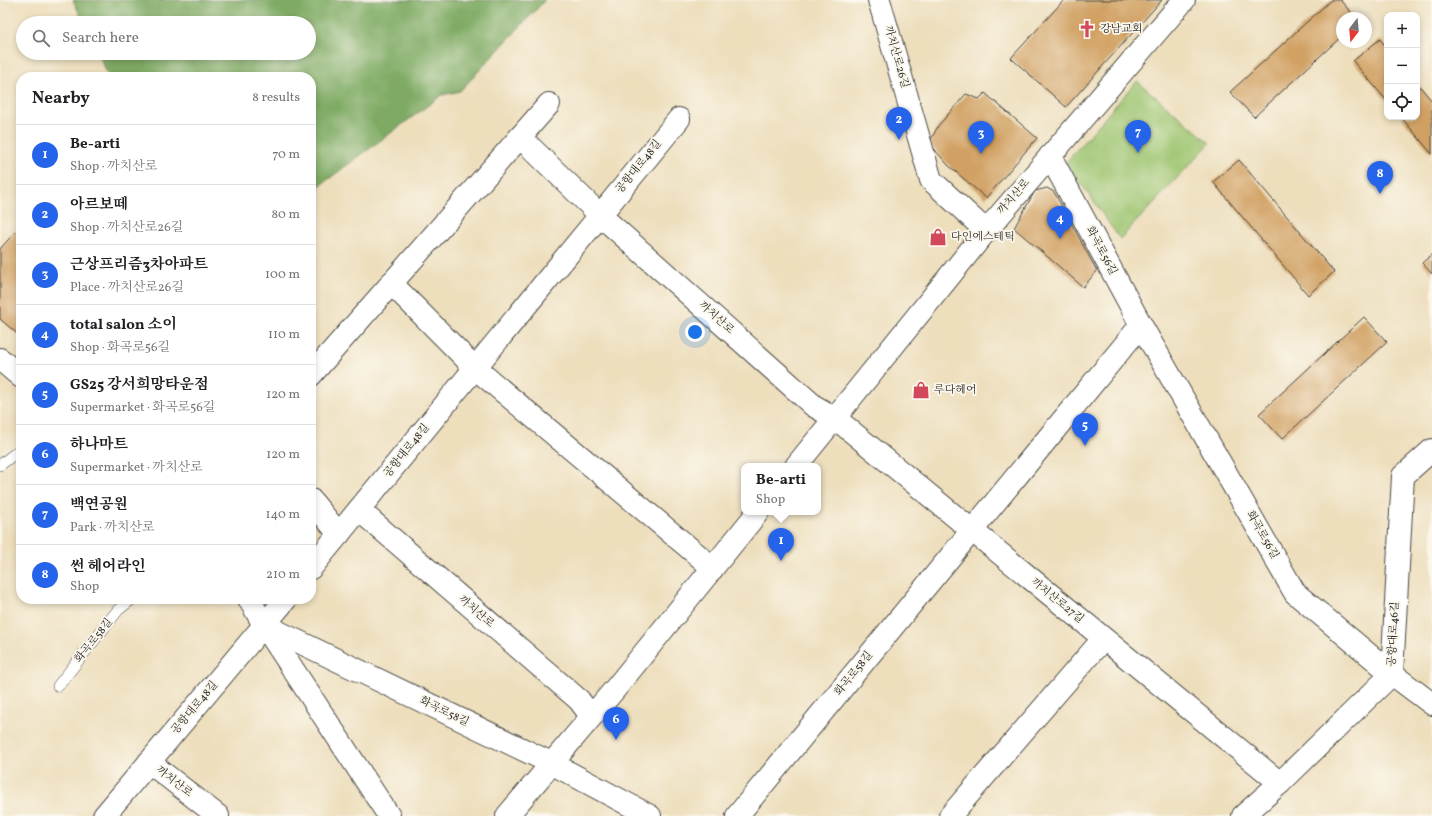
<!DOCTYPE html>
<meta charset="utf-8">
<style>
:root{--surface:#fff;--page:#f6f6f6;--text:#202124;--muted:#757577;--line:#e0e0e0;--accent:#2563eb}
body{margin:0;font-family:Vollkorn,"Noto Serif KR",serif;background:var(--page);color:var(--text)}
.controls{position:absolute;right:12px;top:12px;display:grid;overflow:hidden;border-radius:8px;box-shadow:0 2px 6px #0003}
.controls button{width:36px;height:36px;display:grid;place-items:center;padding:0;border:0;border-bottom:1px solid var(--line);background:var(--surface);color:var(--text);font:20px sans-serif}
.compass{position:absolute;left:1336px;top:12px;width:36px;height:36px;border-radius:50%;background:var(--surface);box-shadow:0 2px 6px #0003;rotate:196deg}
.you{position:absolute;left:695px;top:332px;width:14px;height:14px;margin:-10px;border:3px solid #fff;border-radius:50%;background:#1a73e8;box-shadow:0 0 0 6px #1a73e833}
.badge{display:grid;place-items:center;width:26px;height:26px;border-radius:50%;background:var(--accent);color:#fff;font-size:13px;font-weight:700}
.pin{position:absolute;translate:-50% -33px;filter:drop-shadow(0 1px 2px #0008)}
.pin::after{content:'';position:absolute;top:21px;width:14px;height:12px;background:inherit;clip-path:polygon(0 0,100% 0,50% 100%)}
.popup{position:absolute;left:741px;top:463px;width:80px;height:52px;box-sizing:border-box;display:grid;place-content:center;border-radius:8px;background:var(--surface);filter:drop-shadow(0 1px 3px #0005);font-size:13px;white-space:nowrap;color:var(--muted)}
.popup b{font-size:15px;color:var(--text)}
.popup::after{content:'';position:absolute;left:50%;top:100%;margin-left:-8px;border:8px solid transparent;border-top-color:var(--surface)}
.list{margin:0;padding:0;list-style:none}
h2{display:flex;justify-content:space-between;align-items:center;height:52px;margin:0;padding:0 16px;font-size:17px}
h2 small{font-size:13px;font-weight:400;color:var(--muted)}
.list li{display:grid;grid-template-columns:26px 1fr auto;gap:12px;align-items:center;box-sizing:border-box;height:60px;padding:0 16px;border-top:1px solid var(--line)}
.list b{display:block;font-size:15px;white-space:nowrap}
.list p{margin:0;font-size:13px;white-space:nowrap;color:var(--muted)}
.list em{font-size:13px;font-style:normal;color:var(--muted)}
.icon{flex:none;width:22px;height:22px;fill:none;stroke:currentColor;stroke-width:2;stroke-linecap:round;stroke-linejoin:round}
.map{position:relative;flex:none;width:1432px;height:816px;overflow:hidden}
.search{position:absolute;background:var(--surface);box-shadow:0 2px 6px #0003;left:16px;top:16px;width:300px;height:44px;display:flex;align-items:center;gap:10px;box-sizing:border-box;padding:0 14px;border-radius:22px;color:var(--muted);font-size:15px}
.panel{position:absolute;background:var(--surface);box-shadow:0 2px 6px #0003;left:16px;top:72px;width:300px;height:532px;border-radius:16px}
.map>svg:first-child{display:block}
.green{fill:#9ec571;stroke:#64784e}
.forest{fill:#7eaa63;stroke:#546a47}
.building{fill:#d1a163}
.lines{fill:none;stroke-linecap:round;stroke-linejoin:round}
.service-casing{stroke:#484641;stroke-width:12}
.minor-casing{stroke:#484641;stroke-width:24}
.tertiary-casing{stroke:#484641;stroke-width:24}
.service{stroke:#fff;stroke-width:11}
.minor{stroke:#fff;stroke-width:22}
.tertiary{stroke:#fff;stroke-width:22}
.labels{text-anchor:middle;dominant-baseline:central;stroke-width:3.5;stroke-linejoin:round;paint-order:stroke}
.poi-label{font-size:11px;fill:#2b2b2b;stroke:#fbf7ec;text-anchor:start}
.street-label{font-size:11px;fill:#2b2b2b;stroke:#fbf7ec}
</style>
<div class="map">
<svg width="1432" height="816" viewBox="0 0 1432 816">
<rect width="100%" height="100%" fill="#fbf7ec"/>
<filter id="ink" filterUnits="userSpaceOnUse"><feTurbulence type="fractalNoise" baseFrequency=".025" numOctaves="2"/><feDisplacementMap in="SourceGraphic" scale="8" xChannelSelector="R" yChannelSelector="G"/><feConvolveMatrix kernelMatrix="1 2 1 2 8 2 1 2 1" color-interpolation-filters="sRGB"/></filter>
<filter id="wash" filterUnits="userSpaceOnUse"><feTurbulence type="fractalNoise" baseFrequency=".012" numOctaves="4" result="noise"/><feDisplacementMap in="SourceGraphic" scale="16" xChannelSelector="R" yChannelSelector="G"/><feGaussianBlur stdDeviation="0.9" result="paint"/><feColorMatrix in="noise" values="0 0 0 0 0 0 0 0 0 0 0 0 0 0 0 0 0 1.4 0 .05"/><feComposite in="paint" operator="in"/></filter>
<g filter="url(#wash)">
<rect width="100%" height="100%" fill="#eddebc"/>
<path class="green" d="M1137,81L1210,143L1120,239L1066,162Z"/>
<path class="forest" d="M73,0H545L460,91L442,95L311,192V77H109L98,53H309V23H84Z"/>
<g id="blocks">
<g class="building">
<path d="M1064,0H1162L1066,107L1011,58Z"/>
<path d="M1331,0H1340L1356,18H1342V36L1254,117L1230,92Z"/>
<path d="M1380,39L1387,48V101L1353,61Z"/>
<path d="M1417,83L1432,101V154L1401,117H1417Z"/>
<path d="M985,93L1037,138L986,198L948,165L929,143L938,126L966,94L979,99Z"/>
<path d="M1239,160L1334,272L1308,295L1213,182Z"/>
<path d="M1047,188L1054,192L1097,271L1083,287L1014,228L1035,191Z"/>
<path d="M16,231L21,236V337L0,319V249Z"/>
<path d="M1432,254V274L1422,263Z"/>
<path d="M1364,317L1387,342L1282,439L1259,414Z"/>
</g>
</g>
</g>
<g filter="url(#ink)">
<use href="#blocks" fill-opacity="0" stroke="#484641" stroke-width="1"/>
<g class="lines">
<g class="service-casing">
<g id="service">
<path d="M0,465L21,449"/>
<path d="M58,686L118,610L132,599"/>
</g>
</g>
<g class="minor-casing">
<g id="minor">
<path d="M879,0L931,180L986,231"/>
<path d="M520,137L600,215L814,406L835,418L1280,783"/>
<path d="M1050,156L1141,325L1295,593L1392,674L1432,704"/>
<path d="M391,283L475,368L713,568"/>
<path d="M311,375L549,104"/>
<path d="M311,500L339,534"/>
<path d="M359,510L579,700L591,716"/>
<path d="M311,568L679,119"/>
<path d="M264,625L389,816"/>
<path d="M1392,674L1403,476L1432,450"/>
<path d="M149,762L218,816"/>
<path d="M104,816L286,599"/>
<path d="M737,816L1141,325"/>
<path d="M950,816L1103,639"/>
</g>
</g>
<g class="tertiary-casing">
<g id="tertiary">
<path d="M0,359L21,377"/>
<path d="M796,466L986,231L1184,0"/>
<path d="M249,599L264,625L551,763L650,816"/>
<path d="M507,816L615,689L758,512"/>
<path d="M1243,816L1280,783L1392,674"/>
</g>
</g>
<use href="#service" class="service"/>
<use href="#minor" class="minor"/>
<use href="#tertiary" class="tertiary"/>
</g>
</g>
<defs>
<g id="church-bare" transform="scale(1.38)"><path d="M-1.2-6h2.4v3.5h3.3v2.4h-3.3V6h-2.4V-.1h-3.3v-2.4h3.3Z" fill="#d1495b" stroke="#fbf7ec" stroke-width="2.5" paint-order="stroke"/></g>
<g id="shop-bare" transform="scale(1.38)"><path d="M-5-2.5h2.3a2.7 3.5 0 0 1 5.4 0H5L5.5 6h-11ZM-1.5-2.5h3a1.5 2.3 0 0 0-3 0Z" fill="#d1495b" stroke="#fbf7ec" stroke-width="2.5" paint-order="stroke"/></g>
</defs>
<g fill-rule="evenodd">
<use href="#church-bare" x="1087" y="29"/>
<use href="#shop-bare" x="938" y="237"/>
<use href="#shop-bare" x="921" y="390"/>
</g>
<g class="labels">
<g class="poi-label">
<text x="1100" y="29">강남교회</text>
<text x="951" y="237">다인에스테틱</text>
<text x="934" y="390">루다헤어</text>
</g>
<g class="street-label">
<text transform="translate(896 57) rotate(74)">까치산로26길</text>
<text transform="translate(639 167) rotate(-51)">공항대로48길</text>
<text transform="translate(1014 197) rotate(-49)">까치산로</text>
<text transform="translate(1101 251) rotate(62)">화곡로56길</text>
<text transform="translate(716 318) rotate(42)">까치산로</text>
<text transform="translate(407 451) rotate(-51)">공항대로48길</text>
<text transform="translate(1262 535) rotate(60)">화곡로56길</text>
<text transform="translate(1057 601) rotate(39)">까치산로27길</text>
<text transform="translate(476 612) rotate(41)">까치산로</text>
<text transform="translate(1394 634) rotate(-87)">공항대로46길</text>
<text transform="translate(94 641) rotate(-51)">화곡로58길</text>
<text transform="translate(854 674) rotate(-51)">화곡로58길</text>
<text transform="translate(195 708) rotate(-50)">공항대로48길</text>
<text transform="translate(444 712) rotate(26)">화곡로58길</text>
<text transform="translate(174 782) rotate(38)">까치산로</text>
</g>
</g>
</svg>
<div class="controls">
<button>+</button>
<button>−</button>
<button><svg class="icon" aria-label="locate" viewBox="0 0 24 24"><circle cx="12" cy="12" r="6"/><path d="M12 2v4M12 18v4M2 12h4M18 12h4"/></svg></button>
</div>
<svg class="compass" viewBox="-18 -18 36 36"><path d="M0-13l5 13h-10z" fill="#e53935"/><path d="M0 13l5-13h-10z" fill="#757577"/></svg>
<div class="you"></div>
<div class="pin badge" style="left:781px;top:561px">1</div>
<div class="popup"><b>Be-arti</b>Shop</div>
<div class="pin badge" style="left:899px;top:140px">2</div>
<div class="pin badge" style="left:981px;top:154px">3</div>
<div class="pin badge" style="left:1060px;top:239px">4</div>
<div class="pin badge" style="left:1085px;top:446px">5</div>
<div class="pin badge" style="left:616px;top:740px">6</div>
<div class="pin badge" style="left:1138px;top:153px">7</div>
<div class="pin badge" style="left:1380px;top:194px">8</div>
<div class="search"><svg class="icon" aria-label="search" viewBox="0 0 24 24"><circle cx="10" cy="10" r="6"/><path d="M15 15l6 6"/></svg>Search here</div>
<section class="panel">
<h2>Nearby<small>8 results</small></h2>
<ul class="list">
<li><span class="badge">1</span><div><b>Be-arti</b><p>Shop · 까치산로</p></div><em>70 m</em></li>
<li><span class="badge">2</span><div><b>아르보떼</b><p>Shop · 까치산로26길</p></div><em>80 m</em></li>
<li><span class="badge">3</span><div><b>근상프리즘3차아파트</b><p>Place · 까치산로26길</p></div><em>100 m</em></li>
<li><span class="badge">4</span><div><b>total salon 소이</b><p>Shop · 화곡로56길</p></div><em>110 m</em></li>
<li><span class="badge">5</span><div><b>GS25 강서희망타운점</b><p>Supermarket · 화곡로56길</p></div><em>120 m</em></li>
<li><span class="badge">6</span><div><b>하나마트</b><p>Supermarket · 까치산로</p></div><em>120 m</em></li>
<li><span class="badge">7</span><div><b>백연공원</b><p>Park · 까치산로</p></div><em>140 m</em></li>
<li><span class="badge">8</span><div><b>썬 헤어라인</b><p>Shop</p></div><em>210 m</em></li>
</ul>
</section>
</div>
